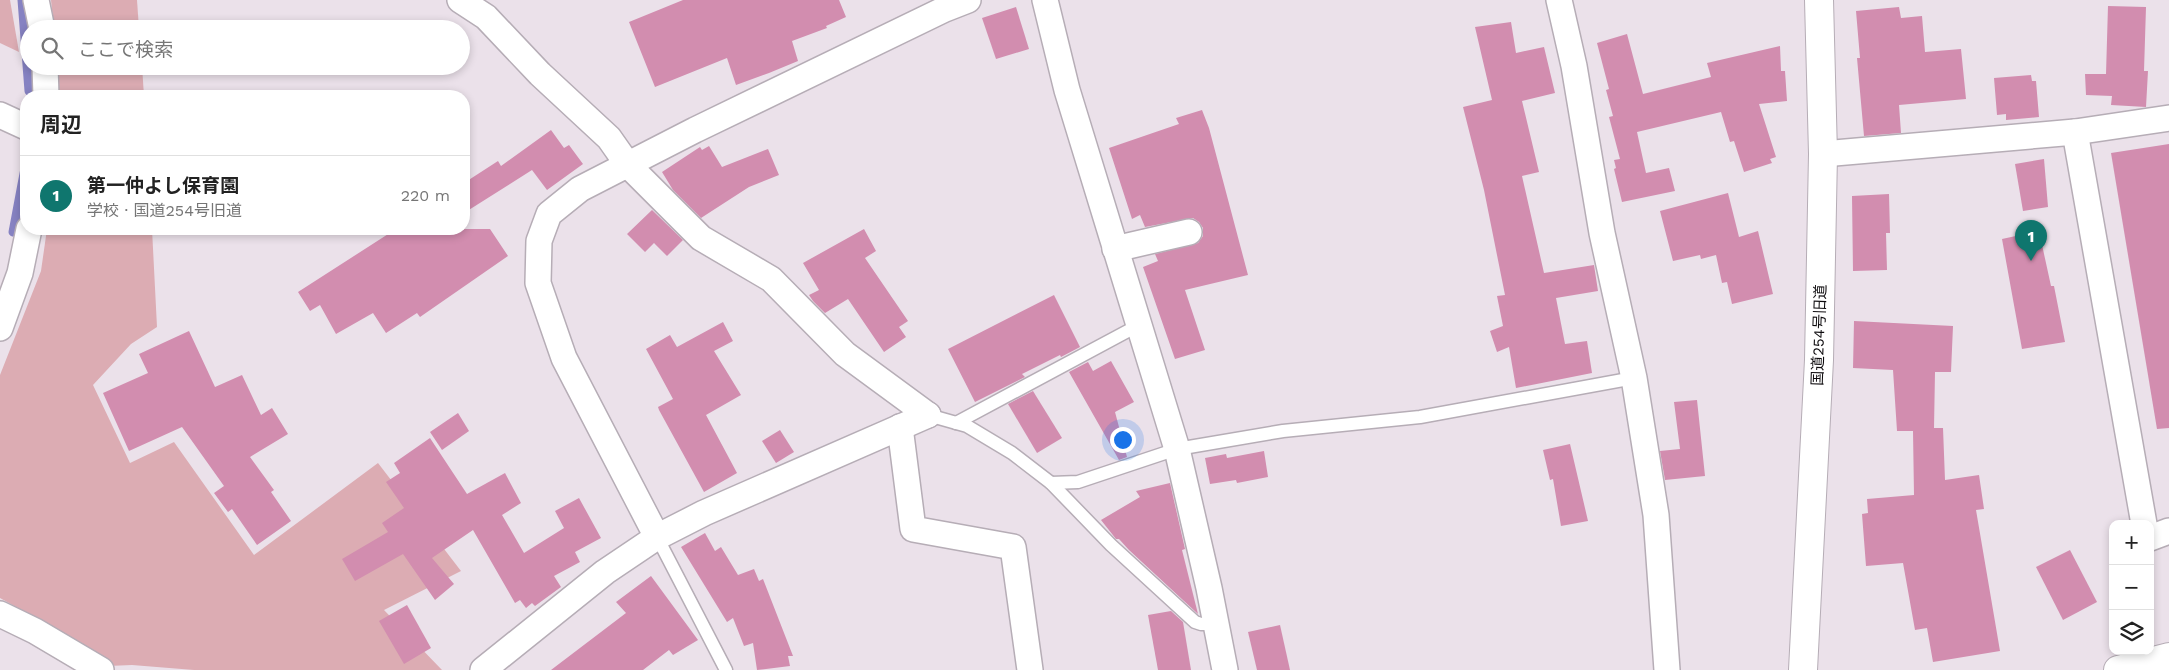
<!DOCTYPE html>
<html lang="ja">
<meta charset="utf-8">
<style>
:root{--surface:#fff;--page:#f2f2f2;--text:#222;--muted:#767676;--line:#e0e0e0;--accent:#0f766e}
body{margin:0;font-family:"Work Sans","Noto Sans JP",sans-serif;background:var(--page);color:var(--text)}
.controls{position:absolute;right:15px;bottom:15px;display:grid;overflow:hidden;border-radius:10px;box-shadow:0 2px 8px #0003}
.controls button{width:45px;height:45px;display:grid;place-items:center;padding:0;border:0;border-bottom:1px solid var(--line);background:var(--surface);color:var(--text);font:25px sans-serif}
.you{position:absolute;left:1122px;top:439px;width:18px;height:18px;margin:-12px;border:4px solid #fff;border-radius:50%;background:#1a73e8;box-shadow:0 0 0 8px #1a73e833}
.badge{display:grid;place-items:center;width:32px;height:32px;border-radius:50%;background:var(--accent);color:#fff;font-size:16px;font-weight:700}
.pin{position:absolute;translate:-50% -41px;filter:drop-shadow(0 1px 2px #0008)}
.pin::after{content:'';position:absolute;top:26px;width:18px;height:15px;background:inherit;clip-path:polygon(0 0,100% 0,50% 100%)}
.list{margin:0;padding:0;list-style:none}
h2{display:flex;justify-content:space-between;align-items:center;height:65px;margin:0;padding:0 20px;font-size:21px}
h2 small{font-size:16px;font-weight:400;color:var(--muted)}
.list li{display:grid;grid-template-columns:32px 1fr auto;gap:15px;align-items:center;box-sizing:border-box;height:80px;padding:0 20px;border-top:1px solid var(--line)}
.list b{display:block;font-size:19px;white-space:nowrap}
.list p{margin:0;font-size:16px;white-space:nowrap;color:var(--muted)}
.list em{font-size:16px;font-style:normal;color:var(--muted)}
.icon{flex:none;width:28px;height:28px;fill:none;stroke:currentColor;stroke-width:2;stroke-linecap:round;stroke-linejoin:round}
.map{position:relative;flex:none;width:2169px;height:670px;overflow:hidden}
.search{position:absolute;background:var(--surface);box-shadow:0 2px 8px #0003;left:20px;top:20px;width:450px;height:55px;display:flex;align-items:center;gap:12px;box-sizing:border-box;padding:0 18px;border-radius:28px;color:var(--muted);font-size:19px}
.panel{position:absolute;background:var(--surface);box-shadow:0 2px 8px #0003;left:20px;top:90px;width:450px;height:145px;border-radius:20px}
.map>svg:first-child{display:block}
.green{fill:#dcacb3}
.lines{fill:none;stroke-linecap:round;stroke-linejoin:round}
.stream{stroke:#8682c2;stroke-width:9}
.building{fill:#d28daf}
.lane-casing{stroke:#b6adb6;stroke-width:15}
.street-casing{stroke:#b6adb6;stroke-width:28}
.secondary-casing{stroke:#b6adb6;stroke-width:30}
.highway-casing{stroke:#b6adb6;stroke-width:30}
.lane{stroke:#fff;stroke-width:12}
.street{stroke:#fff;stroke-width:25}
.secondary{stroke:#fff;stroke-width:28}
.highway{stroke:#fff;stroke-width:28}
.labels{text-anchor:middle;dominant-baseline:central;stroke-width:4.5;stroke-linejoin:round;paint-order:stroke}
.street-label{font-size:15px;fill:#0d0a0d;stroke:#fff}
</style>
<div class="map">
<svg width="2169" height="670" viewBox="0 0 2169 670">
<rect width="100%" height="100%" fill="#ebe1ea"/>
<g class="green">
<path d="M0,0H10L19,52L0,43Z"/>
<path d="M51,0H137L139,29H54Z"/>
<path d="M57,66H142L144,96H60Z"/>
<path d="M47,229H152L157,327L131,344L93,385L130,463L174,442L254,555L378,463L461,571L384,610L442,670H194L132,665L108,666L65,634L0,598V375L41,271Z"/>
</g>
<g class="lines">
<g class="stream">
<path d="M22,0L29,91"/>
<path d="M13,232L26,163"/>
</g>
</g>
<g class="building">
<path d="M683,0H839L846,17L826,26L827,28L792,41L798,61L769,73L736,85L727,58L655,87L629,22Z"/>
<path d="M2108,6L2146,7L2144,71H2148L2146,107L2111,105L2112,96L2086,95L2085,74H2106Z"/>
<path d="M1016,7L1029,49L996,59L982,18Z"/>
<path d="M1899,7L1901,18L1922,16L1925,52L1961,49L1966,99L1899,105L1901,133L1864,136L1857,58H1860L1856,11Z"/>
<path d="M1511,22L1516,53L1544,47L1555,93L1522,101L1539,172L1522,176L1544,273L1594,265L1598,291L1556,298L1565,344L1587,341L1592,373L1516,388L1509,347L1497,352L1490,331L1503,326L1497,296L1505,295L1484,190L1463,107L1492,100L1475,27Z"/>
<path d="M1627,34L1643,94L1711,77L1707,63L1780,46L1781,71H1785L1787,101L1759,104L1776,157L1770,159L1772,163L1744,172L1734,141L1730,142L1721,112L1637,132L1646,173L1669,168L1675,191L1622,202L1614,169L1616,168L1614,160L1620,159L1609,117L1613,116L1606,90L1609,89L1597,43Z"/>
<path d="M2031,75L2032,81H2036L2039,117L2006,120V114L1997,115L1994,78Z"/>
<path d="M1202,110L1209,128L1248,275L1185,290L1205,350L1175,359L1143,267L1158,261L1155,254L1198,243L1203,236V228L1199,222L1193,218L1145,227L1140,215L1132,219L1109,148L1179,124L1176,118Z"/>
<path d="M551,130L564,148L569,145L583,164L547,190L532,170L464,213V183L498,161L501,166Z"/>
<path d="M2169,144V428L2157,429L2111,153Z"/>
<path d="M709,146L722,167L768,149L779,175L749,187L701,218L673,190L662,172L700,147L702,150Z"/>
<path d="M2044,159L2048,207L2023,211L2015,164Z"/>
<path d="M1728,193L1739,237L1758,231L1773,294L1732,304L1727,282L1722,283L1716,255L1701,259L1700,255L1673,261L1660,211Z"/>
<path d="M1889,194L1890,233H1886L1887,270L1853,271L1852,196Z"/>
<path d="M652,210L683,240L667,256L654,243L645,252L627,234Z"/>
<path d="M396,229H490L508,256L420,317L417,313L386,333L373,313L336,334L320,305L310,311L298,292Z"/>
<path d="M864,229L876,251L865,258L908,321L899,327L906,337L884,352L848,299L825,313L813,301L809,295L819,290L803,263Z"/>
<path d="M2039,231L2051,286H2054L2065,342L2022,349L2002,239Z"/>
<path d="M1054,295L1080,347L1061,357L1060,355L1022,374L1025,377L975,402L948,349Z"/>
<path d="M1854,321L1953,326L1951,372H1935L1934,428H1943L1945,480L1979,475L1984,509L1976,510L2000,651L1933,662L1927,628L1915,630L1903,563L1866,566L1862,514L1868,513L1867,499L1914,495L1913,431H1897L1893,370L1853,368Z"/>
<path d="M723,322L733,341L714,351L741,395L706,415L737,473L704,492L659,410L658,407L673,399L646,349L670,335L677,347Z"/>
<path d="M189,331L215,387L242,375L261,415L272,408L288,434L250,457L274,490L271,492L291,521L257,545L232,509L228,512L214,493L224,486L182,427L129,451L103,393L148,373L139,354Z"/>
<path d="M1111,361L1134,402L1115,412L1127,457L1119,460L1069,372L1088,362L1093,371Z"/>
<path d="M1033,391L1062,438L1037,453L1008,404Z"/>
<path d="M1697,400L1705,476L1665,480L1660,451L1680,449L1674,402Z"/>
<path d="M458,413L469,431L442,450L430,432Z"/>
<path d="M780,430L794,452L776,463L762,441Z"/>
<path d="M430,438L467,494L505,473L521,503L502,515L524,553L564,528L555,511L579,498L601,538L575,552L580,562L554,576L561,587L535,606L532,603L526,608L520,600L515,603L473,530L432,558L454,584L435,600L403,554L355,581L342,559L388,532L382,523L404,508L386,482L400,473L394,463Z"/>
<path d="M1570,444L1588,521L1561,526L1553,479L1550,480L1543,450Z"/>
<path d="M1264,451L1268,477L1237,483L1236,480L1210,484L1205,458L1226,454L1227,458Z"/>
<path d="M1170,483L1185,549L1182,550L1198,614L1129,550L1119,539H1116L1101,520L1140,497L1136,491Z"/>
<path d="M705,533L715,551L721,547L738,575L754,569L759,581L763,579L793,656H788L790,666L757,670L753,643L744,646L733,618L727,622L681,547Z"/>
<path d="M2070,550L2097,602L2063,620L2036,567Z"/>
<path d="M651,576L698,640L673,655L669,650L643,670H551L626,613L616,602Z"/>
<path d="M407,605L431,648L404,664L379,621Z"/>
<path d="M1171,611L1183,622L1191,670H1158L1148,615Z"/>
<path d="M1280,625L1290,670H1257L1248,632Z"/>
</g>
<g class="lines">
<g class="lane-casing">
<g id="lane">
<path d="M928,415L967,426L1012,453L1051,483L1111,545L1195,622L1201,624H1216"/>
<path d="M956,423L1139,325"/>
<path d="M1051,483L1078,482L1177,449L1283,431L1420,417L1634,378"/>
<path d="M657,537L726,670"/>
</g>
</g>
<g class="street-casing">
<g id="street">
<path d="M36,0L42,29"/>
<path d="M460,0L486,17L540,74L609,138L628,165L701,238L771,279L845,354L928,415"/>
<path d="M1045,0L1067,90L1177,449L1209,588L1225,670"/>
<path d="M1559,0L1574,66L1602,233L1634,378L1656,515L1667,670"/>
<path d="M45,66L46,96"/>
<path d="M0,115L26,127"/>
<path d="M2075,132L2144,524"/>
<path d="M1823,154L2075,132L2169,118"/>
<path d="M1115,249L1189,232"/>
<path d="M0,328L20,273L29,229"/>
<path d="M900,427L913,529L1013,547L1030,670"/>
<path d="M657,537L564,358L538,283L539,241L549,214L580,189L695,130L945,9L968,0"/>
<path d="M2150,538L2169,531"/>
<path d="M0,614L35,631L101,670"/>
<path d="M483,670L605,572L657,537L704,513L928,415"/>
</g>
</g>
<g class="secondary-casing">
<path id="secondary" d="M1803,670L1819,360L1823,154L1819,0"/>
</g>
<g class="highway-casing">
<path id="highway" d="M2118,670L2169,657"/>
</g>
<use href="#lane" class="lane"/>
<use href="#street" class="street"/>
<use href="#secondary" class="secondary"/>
<use href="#highway" class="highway"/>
</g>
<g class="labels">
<g class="street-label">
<text transform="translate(1819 335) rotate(-88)">国道254号旧道</text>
</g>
</g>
</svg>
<div class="controls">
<button>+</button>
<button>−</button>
<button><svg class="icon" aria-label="layers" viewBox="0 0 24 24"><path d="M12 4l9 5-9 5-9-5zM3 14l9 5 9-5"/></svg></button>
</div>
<div class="you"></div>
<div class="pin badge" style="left:2031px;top:261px">1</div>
<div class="search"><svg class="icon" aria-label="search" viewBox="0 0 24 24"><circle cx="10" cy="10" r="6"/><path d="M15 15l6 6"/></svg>ここで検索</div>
<section class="panel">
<h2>周辺<small></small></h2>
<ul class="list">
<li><span class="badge">1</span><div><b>第一仲よし保育園</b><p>学校 · 国道254号旧道</p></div><em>220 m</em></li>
</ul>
</section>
</div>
